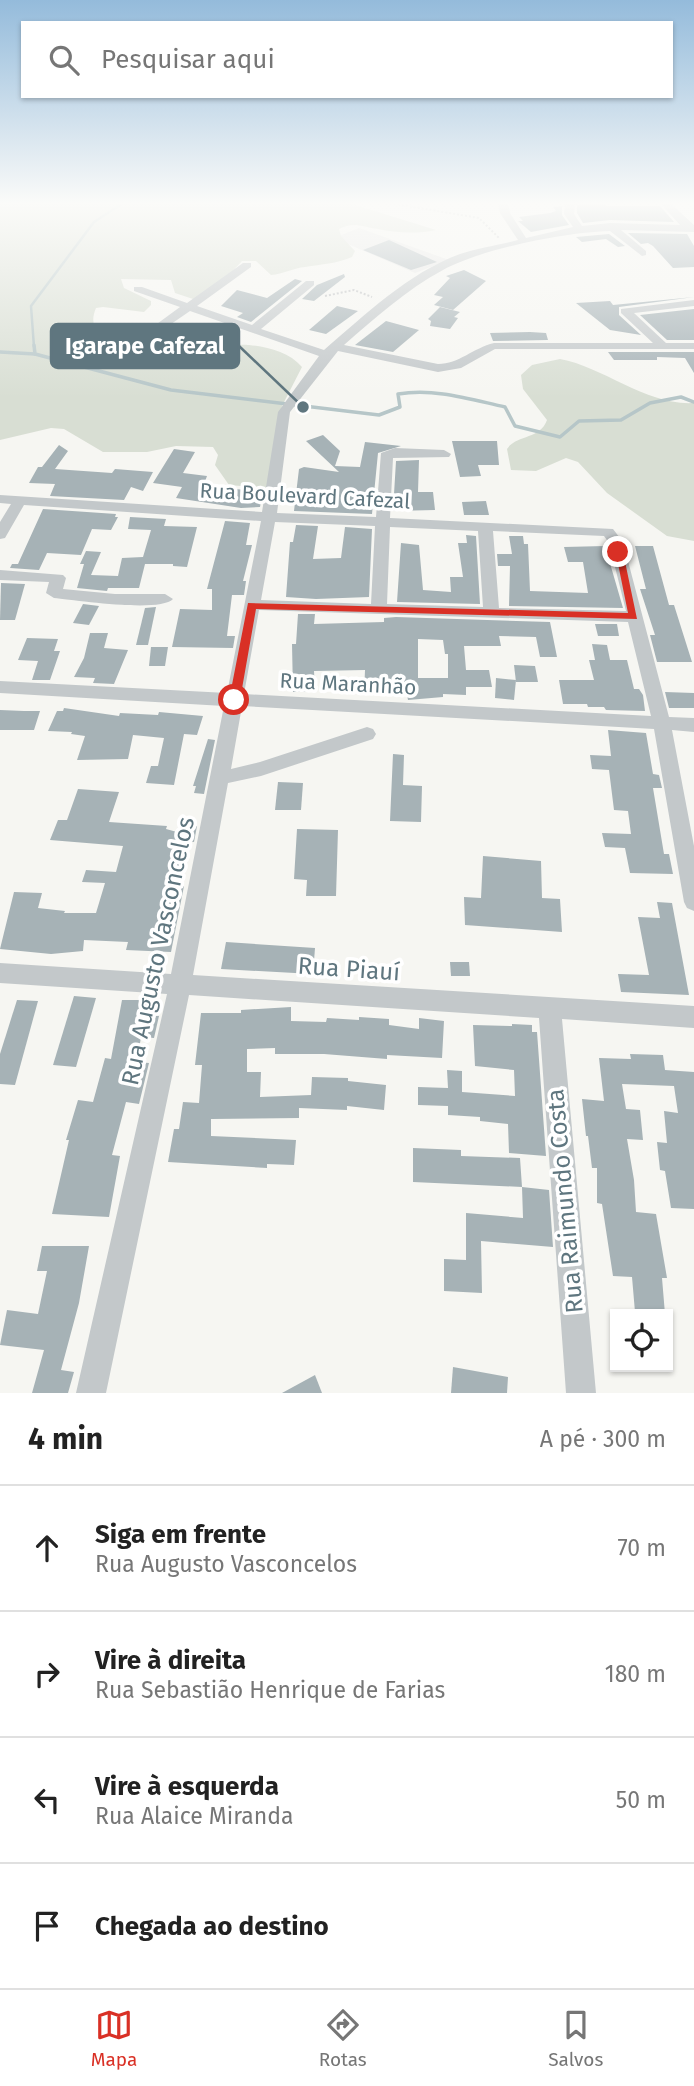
<!DOCTYPE html>
<html lang="pt">
<meta charset="utf-8">
<style>
:root{--surface:#fff;--page:#f6f6f6;--text:#222;--muted:#767676;--line:#e0e0e0;--accent:#d93025}
body{margin:0;font-family:"Fira Sans",sans-serif;background:var(--page);color:var(--text)}
.controls{position:absolute;right:21px;bottom:21px;display:grid;overflow:hidden;border-radius:0px;box-shadow:0 2px 5px #0004}
.controls button{width:63px;height:63px;display:grid;place-items:center;padding:0;border:0;border-bottom:2px solid var(--line);background:var(--surface);color:var(--text);font:35px sans-serif}
.stop{position:absolute;width:21px;height:21px;margin:-16px;border:5px solid #d93025;border-radius:50%;background:#fff}
.stop.end{background:#d93025;border-color:#fff;box-shadow:0 2px 7px #0008}
.list{margin:0;padding:0;list-style:none}
h2{display:flex;justify-content:space-between;align-items:center;height:91px;margin:0;padding:0 28px;font-size:30px}
h2 small{font-size:23px;font-weight:400;color:var(--muted)}
.list li{display:grid;grid-template-columns:46px 1fr auto;gap:21px;align-items:center;box-sizing:border-box;height:126px;padding:0 28px;border-top:2px solid var(--line)}
.list b{display:block;font-size:26px;white-space:nowrap}
.list p{margin:0;font-size:23px;white-space:nowrap;color:var(--muted)}
.list em{font-size:23px;font-style:normal;color:var(--muted)}
.icon{flex:none;width:38px;height:38px;fill:none;stroke:currentColor;stroke-width:2;stroke-linecap:round;stroke-linejoin:round}
.map{position:relative;flex:none;width:694px;height:1393px;overflow:hidden}
.search{position:absolute;background:var(--surface);box-shadow:0 2px 5px #0004;left:21px;right:21px;top:21px;height:77px;display:flex;align-items:center;gap:18px;box-sizing:border-box;padding:0 24px;border-radius:0px;color:var(--muted);font-size:26px}
.sheet{height:595px;background:var(--surface)}
nav{display:flex;justify-content:space-around;align-items:center;box-sizing:border-box;height:98px;border-top:2px solid var(--line);background:var(--surface);font-size:19px;color:var(--muted)}
nav a{display:grid;justify-items:center;gap:4px}
nav .on{color:var(--accent)}
.map>svg:first-child{display:block}
.built{fill:#e7e7e6}
.green{fill:#d8ded3}
.lines{fill:none;stroke-linecap:round;stroke-linejoin:round}
.stream-far1{stroke:#b6c6c8;stroke-width:2.5}
.stream{stroke:#b6c6c8;stroke-width:3.5}
.building{fill:#a6b2b6;fill-rule:evenodd}
.path{stroke:#bfc1c3;stroke-width:2;stroke-dasharray:2 2;stroke-linecap:butt}
.minor{fill:#c3c8ca;fill-rule:evenodd}
.route{fill:#d93025}
.labels{text-anchor:middle;dominant-baseline:central;stroke-width:7;stroke-linejoin:round;paint-order:stroke}
.street-label{font-size:21px;fill:#5f767f;stroke:#fff}
.near-street-label{font-size:24px;fill:#5f767f;stroke:#fff}
.leader{fill:none;stroke:#5f767f;stroke-width:2.5}
.callout-dot{fill:#5f767f;stroke:#fff;stroke-width:2.5}
.callout{fill:#5f767f;stroke:#5f767f;stroke-width:2.5}
.callout-label{font-size:23px;text-anchor:middle;font-weight:bold;fill:#fff}
</style>
<div class="map">
<svg width="694" height="1393" viewBox="0 0 694 1393">
<rect width="100%" height="100%" fill="#f6f6f2"/>
<path class="built" d="M359,228L449,260L415,273L334,238Z"/>
<g class="green">
<path d="M0,203H349L436,230C417,234 396,233 378,229C363,227 353,221 339,229L341,236L355,251L352,257C336,264 322,264 305,267C294,268 283,274 271,275L256,261H242L228,276L196,300L175,293L171,280L121,279L124,288L151,301V305L144,312L103,307L96,308C71,366 225,342 249,345C268,347 289,352 302,367L282,406L267,488L229,485L215,465L218,455L213,447L176,446L147,452H103L64,429L51,428L0,440Z"/>
<path d="M560,359C604,367 647,406 694,403V541L667,536L607,493L578,462L566,458L536,471L511,470L507,449C517,434 540,440 547,420L523,389L521,375L532,365Z"/>
</g>
<g class="lines">
<path class="stream-far1" d="M34,347L31,306L94,222L123,203"/>
<g class="stream">
<path d="M34,345L35,354L171,390L379,415L400,407L398,394C435,388 469,399 505,407L515,426L560,437L579,421L621,420L650,403L681,397L694,402"/>
<path d="M0,352L35,354"/>
</g>
</g>
<g class="building">
<path d="M604,203L606,206H660L674,222L610,220L583,223L577,213V205Z"/>
<path d="M562,206V215L569,225L531,232L518,221H523L519,217L550,213L556,211L553,207Z"/>
<path d="M628,233L687,234L694,246V267L673,268L653,246L648,243L641,244Z"/>
<path d="M609,234L625,246L618,247L606,239L582,242L576,237Z"/>
<path d="M389,240L437,262L411,270L363,250Z"/>
<path d="M464,270L486,281L453,310L434,305L443,297L434,295L450,278L446,276Z"/>
<path d="M344,274L345,277L314,301L302,299L317,285Z"/>
<path d="M295,279L302,281L251,322L237,317L243,313L221,306L237,290L267,298Z"/>
<path d="M694,297L619,307V315L641,335L610,330L576,303L610,301L613,305Z"/>
<path d="M337,306L358,311L326,334L309,330Z"/>
<path d="M440,307L460,312L454,317L458,318L450,329L430,326L431,321L428,319Z"/>
<path d="M694,309V340H667L640,315Z"/>
<path d="M386,321L419,330L393,352L355,345Z"/>
<path d="M530,332L546,333L548,340L493,341L490,333Z"/>
<path d="M608,352H694V373L685,358L657,357V360H614Z"/>
<path d="M323,435L340,451L335,466L360,467L365,442L401,446L378,453L372,514L294,511L299,469L304,467L339,472L306,441Z"/>
<path d="M452,441H497L499,465H478L481,476L460,477Z"/>
<path d="M59,445L68,451L55,469L112,473L115,469L153,472L143,491L131,487L124,500L50,496L55,484L29,483L38,467H42Z"/>
<path d="M174,449L195,452L183,473L207,476L203,487L263,491L260,507L241,508L176,498L182,487L153,483Z"/>
<path d="M419,460L418,492H433L435,510L393,511L396,461Z"/>
<path d="M486,501L489,515H464L462,502Z"/>
<path d="M43,509L116,514L115,517H118L111,530L92,529L81,555L47,553L39,570L10,568L12,564H18Z"/>
<path d="M130,517L166,519L164,526L197,527L187,567L173,566V564H145L139,588H108L107,591L77,588L84,564H80L86,551L101,552L91,575L118,576L122,558L143,557L151,530L128,529Z"/>
<path d="M225,521L250,523L246,545H252L243,581H246L244,595H232L227,636H235L233,648L172,647L180,609L212,610V589H207Z"/>
<path d="M296,525L318,526L313,559L341,558L345,527L372,529L369,597L316,599L286,597L290,542H293Z"/>
<path d="M466,535L476,536L480,604L397,602L401,543L419,545L423,590L451,592L450,577H463L458,543H467Z"/>
<path d="M509,536H523L524,544H528L530,591L588,593L583,562H568L564,547L605,546L623,608L509,606L510,566H498L497,554H512Z"/>
<path d="M635,546H653L669,605H674L692,662H657L650,635H655L640,589H646Z"/>
<path d="M1,583L25,584L15,620H0Z"/>
<path d="M83,604L99,606L89,625L73,623Z"/>
<path d="M156,607L148,645H136L145,608Z"/>
<path d="M298,614H315L314,624L384,622V618L396,617L550,622L557,657H540L536,637L499,636L501,646H464L466,670H489L492,687H466V695L443,694V697L408,700L407,695L364,694L365,670L314,671L315,691L293,692L292,644H296ZM418,639L443,640L445,654H448V678H418Z"/>
<path d="M595,624H617L619,636H598Z"/>
<path d="M90,633H108L104,648L128,650L114,684L93,683L95,678L74,677L84,658Z"/>
<path d="M27,638L58,639L54,651H60L50,680H32L38,661L18,660Z"/>
<path d="M592,644L607,645L610,660H627L634,689H639L643,695L645,711L606,710L604,707H588L587,704H563L559,680H594L589,660H595Z"/>
<path d="M151,647H168L165,666H149Z"/>
<path d="M514,665L535,666L538,682H516Z"/>
<path d="M496,678L516,680L514,700L495,698Z"/>
<path d="M665,692L694,693V708H669Z"/>
<path d="M64,708L119,716L120,713L158,715L159,712L203,716L197,735L184,734L174,785L146,783L151,766H158L164,738L133,735L128,759L77,760L85,736L71,734L72,732L48,731L57,711H63Z"/>
<path d="M0,710L24,711H40L34,730H0Z"/>
<path d="M608,730L646,733L653,774L659,775L662,788H653L664,854H669L673,874L630,873L625,848L605,847L602,833L631,834L628,811L614,810L609,770L592,769L590,755L611,756Z"/>
<path d="M208,739L215,740L204,794L194,793L196,786H193Z"/>
<path d="M393,754L404,755L403,785L422,786L421,822L390,821Z"/>
<path d="M278,782L303,783L301,810H275Z"/>
<path d="M78,789L119,792L109,822L167,826L166,829L177,832L180,825L197,826L194,842L188,841L180,886H184L171,952L126,950L128,942L84,940L83,951L51,954L0,949L14,892L42,893L38,908L65,911L64,913H96L105,883L82,882L86,870L116,872L123,846L50,840L58,820H67Z"/>
<path d="M297,829L338,830L336,896H306L307,880L294,879Z"/>
<path d="M483,856L541,861L542,898L560,899L562,932L465,925L464,897L481,898Z"/>
<path d="M657,902L672,903L689,995L621,992L618,974L649,975L638,917L660,918Z"/>
<path d="M226,942L315,948L313,974L221,969Z"/>
<path d="M450,962H469L470,976H451Z"/>
<path d="M74,996L96,998L76,1067L53,1065Z"/>
<path d="M17,1000L38,1001L15,1085L0,1084V1054Z"/>
<path d="M122,1000H146L144,1014L159,1016L154,1038L141,1037L137,1062L149,1063L139,1104L126,1102L112,1155L120,1156L109,1217L52,1214L69,1140H66L78,1100L93,1102L105,1058L111,1059Z"/>
<path d="M291,1007V1021L326,1022L327,1018L359,1020V1017L389,1019V1025L419,1029V1018L444,1021L442,1058L387,1055V1059L324,1054H275V1048L247,1049V1072H261L260,1097L311,1095L312,1077L348,1078V1081L386,1085L384,1110L347,1106V1110L299,1108V1118L211,1119V1136L296,1140L294,1165L267,1164V1168L168,1162L174,1129H179L183,1102L199,1103L202,1065H195L201,1013H241V1010Z"/>
<path d="M512,1024L532,1025V1032H537L546,1156L509,1153L508,1124L480,1121V1117L448,1115V1106L418,1105V1087L448,1088L447,1070L462,1071V1092L515,1096L514,1070L475,1066L473,1025L512,1026Z"/>
<path d="M630,1054L663,1055L665,1070L694,1072V1209L671,1208L665,1171L660,1170L657,1142L667,1143L664,1111L678,1113L674,1086L622,1084L626,1109L640,1110L643,1140L627,1139L634,1180L636,1212L656,1214L667,1278H662L665,1314L635,1312L632,1277L613,1276L602,1204L597,1203V1168H592L588,1136H586L582,1099L604,1101L599,1058L631,1059Z"/>
<path d="M413,1148L461,1150V1156L520,1158L522,1187L413,1182Z"/>
<path d="M522,1187L549,1190L553,1247L481,1241L482,1293L444,1291V1259L466,1260V1213L523,1218Z"/>
<path d="M42,1246H89L79,1303L61,1370L74,1372L68,1393H32L44,1350L0,1345L7,1310L38,1314L47,1271H37Z"/>
<path d="M453,1367L508,1377L507,1393H451Z"/>
<path d="M315,1375L322,1393H282Z"/>
</g>
<g class="lines">
<g class="path">
<path d="M390,203L479,218L499,238"/>
<path d="M325,296L354,290L372,297"/>
<path d="M193,328L204,324"/>
</g>
<g class="minor">
<path d="M498,203H508L510,213L526,238L573,227L564,214L565,203H575L574,214L582,226L610,223L680,225L660,203H670L694,225V232L621,230L646,251V255L642,256L610,231C566,232 481,249 443,270C406,290 375,318 344,345L438,364C459,364 473,348 494,343H653L621,313V309L694,300V306L634,313L666,343H694V349H495L461,368L438,372L338,351L290,412L277,513L376,517L381,453L395,448L444,450L451,454L449,457L393,458L390,518L613,529L623,542L669,717L694,718V732L672,730L694,846V911L687,908L684,902L654,729L242,706L231,769L260,762L367,727L373,729L376,734L373,739L261,776L228,783L193,975L694,1006V1028L562,1019L596,1393H566L539,1018L189,995L106,1393H76L167,994L0,983V963L171,974L224,706L0,693V681L227,693L261,521L24,505L5,538L0,539V522L11,504L0,503V495L262,512L278,412L319,356L190,311L158,333H150V329L180,307L134,291V287H142L187,303L243,263H251V267L197,306L252,325L306,281H314V285L261,329L324,350C365,315 408,273 460,254C478,248 499,245 518,240L500,213ZM275,522L375,526L371,604L261,600ZM390,527L478,531L483,607L387,604ZM493,531L604,536L609,543L626,611L499,608ZM259,610L628,622L651,716L244,694Z"/>
<path d="M0,570L63,575L66,578L63,589L115,594H165L173,599C160,613 75,600 54,598L46,593L49,582L0,580Z"/>
</g>
</g>
<linearGradient id="sky" x2="0" y2="1"><stop stop-color="#94bbdb"/><stop offset="0.51" stop-color="#fbfbf9"/><stop offset="1" stop-color="#fbfbf9" stop-opacity="0"/></linearGradient>
<rect width="694" height="398" fill="url(#sky)"/>
<path class="route" d="M615,549L623,552L637,619L256,609L240,700L234,704L229,700L248,603L628,613Z"/>
<g class="labels">
<g class="street-label">
<text transform="translate(305 496) rotate(3)">Rua Boulevard Cafezal</text>
<text transform="translate(348 684) rotate(3)">Rua Maranhão</text>
</g>
<g class="near-street-label">
<text transform="translate(158 951) rotate(-78)">Rua Augusto Vasconcelos</text>
<text transform="translate(349 969) rotate(4)">Rua Piauí</text>
<text transform="translate(565 1201) rotate(-95)">Rua Raimundo Costa</text>
</g>
</g>
<path class="leader" d="M303 407L239 346"/>
<circle class="callout-dot" cx="303" cy="407" r="7"/>
<rect class="callout" x="51" y="324" width="188" height="44" rx="7"/>
<g class="callout-label">
<text x="145" y="354">Igarape Cafezal</text>
</g>
</svg>
<div class="controls">
<button><svg class="icon" aria-label="locate" viewBox="0 0 24 24"><circle cx="12" cy="12" r="6"/><path d="M12 2v4M12 18v4M2 12h4M18 12h4"/></svg></button>
</div>
<div class="stop" style="left:234px;top:700px"></div>
<div class="stop end" style="left:618px;top:552px"></div>
<div class="search"><svg class="icon" aria-label="search" viewBox="0 0 24 24"><circle cx="10" cy="10" r="6"/><path d="M15 15l6 6"/></svg>Pesquisar aqui</div>
</div>
<section class="sheet">
<h2>4 min<small>A pé · 300 m</small></h2>
<ul class="list">
<li><svg class="icon" aria-label="ahead" viewBox="0 0 24 24"><path d="M12 20V5M6 11l6-6 6 6"/></svg><div><b>Siga em frente</b><p>Rua Augusto Vasconcelos</p></div><em>70 m</em></li>
<li><svg class="icon" aria-label="right" viewBox="0 0 24 24"><path d="M7 20v-9h11M14 6l5 5-5 5"/></svg><div><b>Vire à direita</b><p>Rua Sebastião Henrique de Farias</p></div><em>180 m</em></li>
<li><svg class="icon" aria-label="left" viewBox="0 0 24 24"><path d="M17 20v-9H6M10 6l-5 5 5 5"/></svg><div><b>Vire à esquerda</b><p>Rua Alaice Miranda</p></div><em>50 m</em></li>
<li><svg class="icon" aria-label="arrive" viewBox="0 0 24 24"><path d="M6 21V4h12l-3 4 3 4H6"/></svg><div><b>Chegada ao destino</b></div></li>
</ul>
</section>
<nav>
<a class="on"><svg class="icon" aria-label="map" viewBox="0 0 24 24"><path d="M3 6l6-2 6 2 6-2v14l-6 2-6-2-6 2zM9 4v14M15 6v14"/></svg>Mapa</a>
<a><svg class="icon" aria-label="directions" viewBox="0 0 24 24"><path d="M12 3l9 9-9 9-9-9zM9 14v-3h6M13 9l2 2-2 2"/></svg>Rotas</a>
<a><svg class="icon" aria-label="saved" viewBox="0 0 24 24"><path d="M7 4h10v16l-5-4-5 4z"/></svg>Salvos</a>
</nav>
